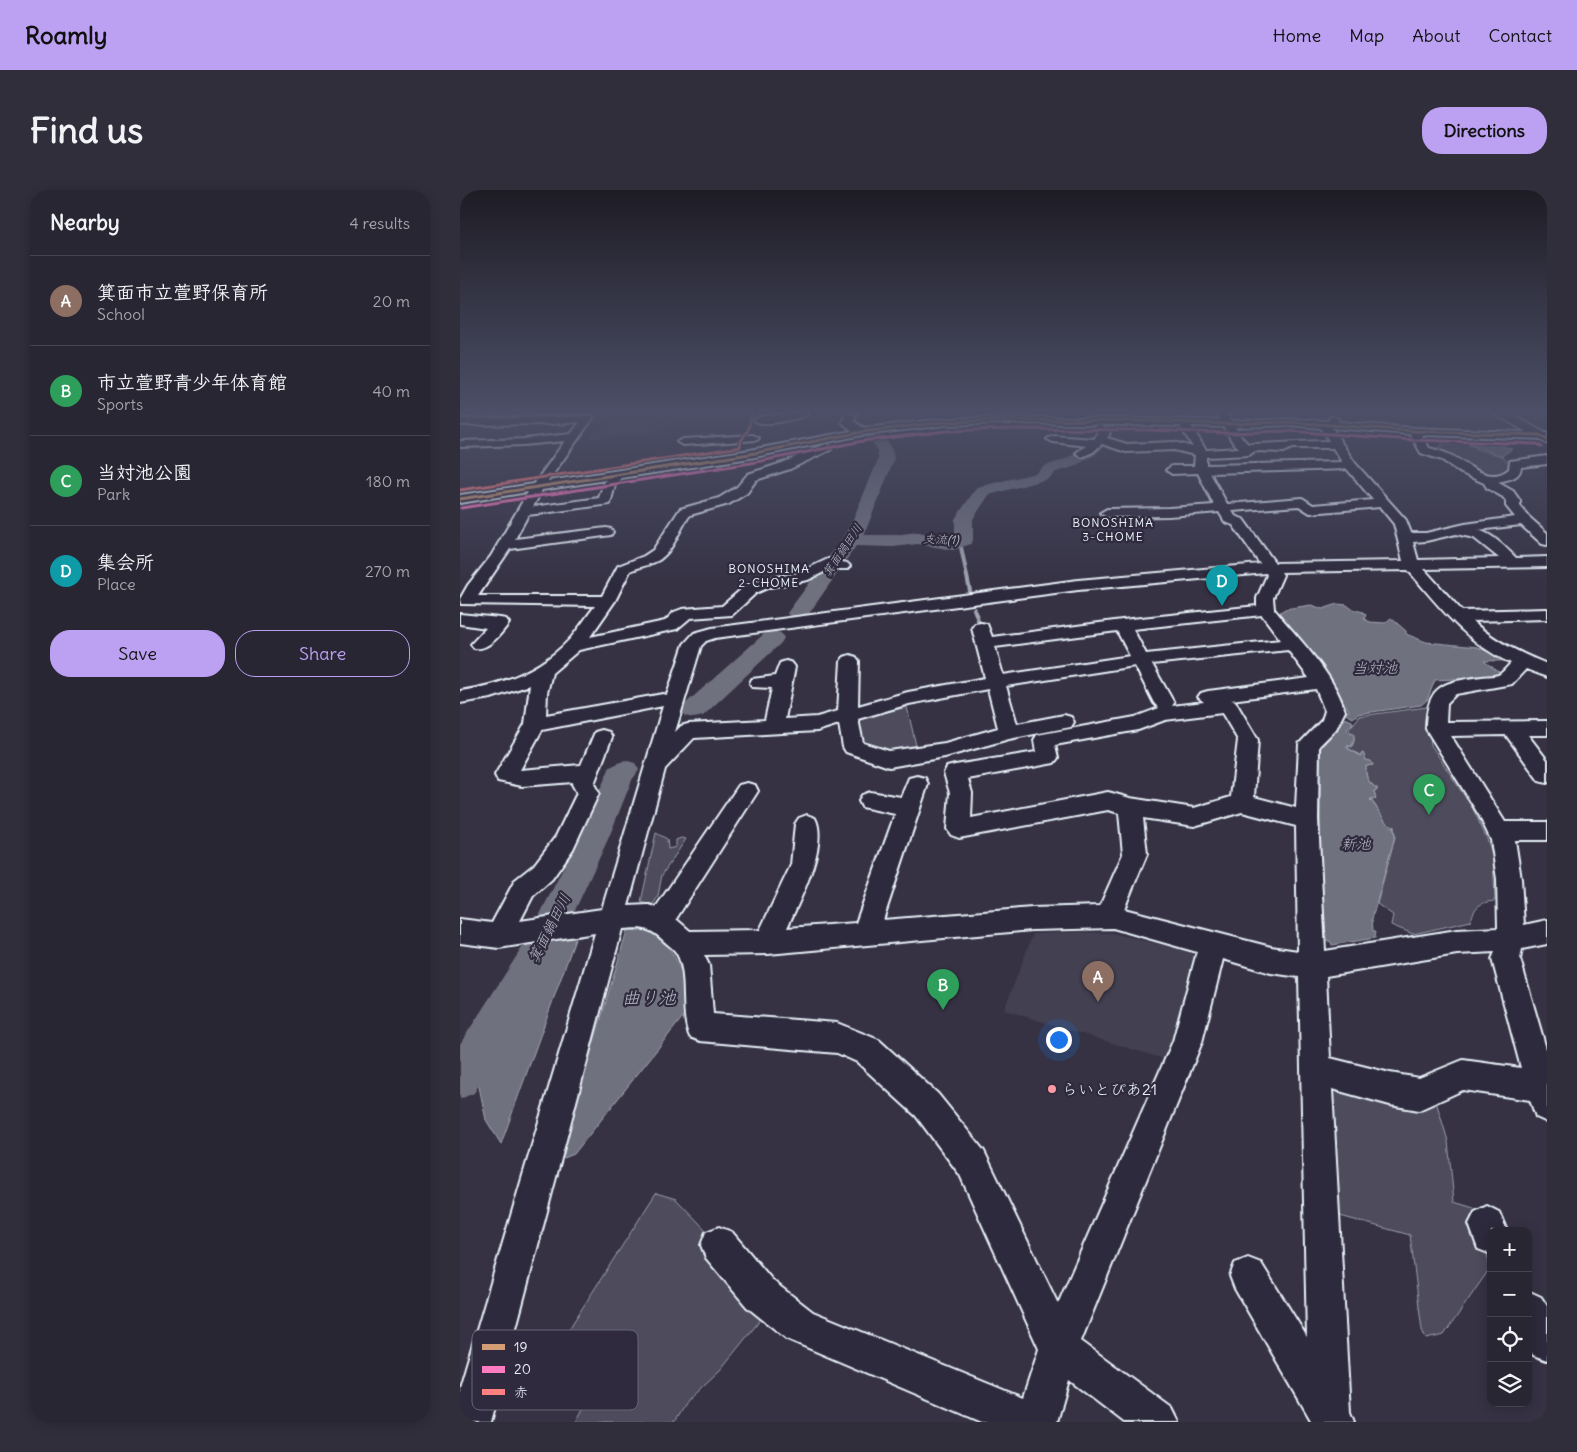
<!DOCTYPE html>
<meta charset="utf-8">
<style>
:root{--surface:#282633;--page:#302e3b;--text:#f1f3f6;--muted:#a5a5ac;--line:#44434e;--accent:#bca0f2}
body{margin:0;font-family:Delius,"Klee One",sans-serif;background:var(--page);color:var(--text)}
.controls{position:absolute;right:15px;bottom:15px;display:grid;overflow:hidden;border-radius:10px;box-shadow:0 2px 12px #0003}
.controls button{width:45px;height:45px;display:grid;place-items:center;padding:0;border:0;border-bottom:1px solid var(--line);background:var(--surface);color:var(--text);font:25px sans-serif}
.you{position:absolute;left:598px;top:849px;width:18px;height:18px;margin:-12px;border:4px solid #fff;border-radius:50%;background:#1a73e8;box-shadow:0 0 0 8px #1a73e833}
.badge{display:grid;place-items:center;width:32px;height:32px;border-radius:50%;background:var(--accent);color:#fff;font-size:16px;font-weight:700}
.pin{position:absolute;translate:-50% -41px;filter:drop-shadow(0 1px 2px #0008)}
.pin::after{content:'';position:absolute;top:26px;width:18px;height:15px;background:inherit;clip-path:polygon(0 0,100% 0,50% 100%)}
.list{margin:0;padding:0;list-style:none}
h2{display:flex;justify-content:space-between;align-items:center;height:65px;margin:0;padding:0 20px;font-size:21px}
h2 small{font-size:16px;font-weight:400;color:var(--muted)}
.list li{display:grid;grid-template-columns:32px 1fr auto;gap:15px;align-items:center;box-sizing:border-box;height:90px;padding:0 20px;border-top:1px solid var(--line)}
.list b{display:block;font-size:19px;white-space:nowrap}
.list p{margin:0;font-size:16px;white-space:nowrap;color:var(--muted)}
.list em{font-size:16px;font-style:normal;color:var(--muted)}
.actions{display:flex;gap:10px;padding:15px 20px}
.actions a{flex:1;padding:11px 0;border:1px solid var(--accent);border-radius:20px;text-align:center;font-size:18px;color:var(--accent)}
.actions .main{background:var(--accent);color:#111}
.icon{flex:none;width:28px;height:28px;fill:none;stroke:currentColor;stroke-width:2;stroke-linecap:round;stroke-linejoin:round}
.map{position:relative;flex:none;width:1087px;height:1232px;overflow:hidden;border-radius:20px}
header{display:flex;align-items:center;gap:30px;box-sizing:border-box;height:70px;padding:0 25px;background:var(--accent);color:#111}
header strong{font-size:24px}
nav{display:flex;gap:28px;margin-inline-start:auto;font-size:18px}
.intro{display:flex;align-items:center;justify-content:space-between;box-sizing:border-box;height:120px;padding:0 30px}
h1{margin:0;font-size:35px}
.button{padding:12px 22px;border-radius:20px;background:var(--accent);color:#111;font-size:18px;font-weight:700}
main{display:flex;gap:30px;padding:0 30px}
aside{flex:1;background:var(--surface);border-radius:20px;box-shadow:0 2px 12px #0003}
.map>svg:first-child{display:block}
.built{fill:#433f51}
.green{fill:#4d4b5c;stroke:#9a9eaa}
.water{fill:#70717f;stroke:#a0a4af}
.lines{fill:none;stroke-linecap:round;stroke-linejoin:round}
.stream{stroke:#a0a4af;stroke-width:4}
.river{fill:#70717f;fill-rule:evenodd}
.minor-casing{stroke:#e8f1f8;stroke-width:4}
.highway-casing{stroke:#e8f1f8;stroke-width:3}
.minor{fill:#2f2a3d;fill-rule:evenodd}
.highway{fill:#2f2a3d;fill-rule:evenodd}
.bus-1-casing{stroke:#2f2a3d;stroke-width:5}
.bus-2-casing{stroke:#2f2a3d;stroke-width:5}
.bus-3-casing{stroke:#2f2a3d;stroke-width:5}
.bus-1{stroke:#d39c74;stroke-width:3}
.bus-2{stroke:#fe7ac1;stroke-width:3}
.bus-3{stroke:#ff8080;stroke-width:3}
.poi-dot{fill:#ff9aa2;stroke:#2f2a3d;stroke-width:2}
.labels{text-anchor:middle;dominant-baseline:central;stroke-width:4.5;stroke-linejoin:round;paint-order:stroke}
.far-neighbourhood-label{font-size:12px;letter-spacing:1px;fill:#e8f1f8;stroke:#2f2a3d}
.far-water-label{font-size:12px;font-style:italic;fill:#b2b7c2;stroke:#2f2a3d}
.water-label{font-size:15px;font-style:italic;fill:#b2b7c2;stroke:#2f2a3d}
.near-poi-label{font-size:16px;fill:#e8f1f8;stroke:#2f2a3d;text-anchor:start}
.near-water-label{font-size:18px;font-style:italic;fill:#b2b7c2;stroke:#2f2a3d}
.key{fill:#2f2a3d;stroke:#666675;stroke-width:1}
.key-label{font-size:14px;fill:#e8f1f8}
</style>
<header>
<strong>Roamly</strong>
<nav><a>Home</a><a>Map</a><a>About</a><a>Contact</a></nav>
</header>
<div class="intro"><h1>Find us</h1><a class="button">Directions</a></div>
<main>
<aside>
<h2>Nearby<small>4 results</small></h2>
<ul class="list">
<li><span class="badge" style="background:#8d6e63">A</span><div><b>箕面市立萱野保育所</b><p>School</p></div><em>20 m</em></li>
<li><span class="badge" style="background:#2e9e5b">B</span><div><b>市立萱野青少年体育館</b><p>Sports</p></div><em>40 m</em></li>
<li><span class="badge" style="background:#2e9e5b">C</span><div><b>当対池公園</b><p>Park</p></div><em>180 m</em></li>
<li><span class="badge" style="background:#0f9aa8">D</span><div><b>集会所</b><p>Place</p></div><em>270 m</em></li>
</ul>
<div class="actions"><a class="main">Save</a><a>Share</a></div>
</aside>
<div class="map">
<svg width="1087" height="1232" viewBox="0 0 1087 1232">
<rect width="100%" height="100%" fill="#363244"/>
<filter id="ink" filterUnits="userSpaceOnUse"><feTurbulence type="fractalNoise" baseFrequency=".02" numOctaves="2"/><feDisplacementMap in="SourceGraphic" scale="10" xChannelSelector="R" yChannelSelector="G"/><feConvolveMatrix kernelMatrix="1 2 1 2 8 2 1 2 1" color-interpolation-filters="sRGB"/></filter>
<g filter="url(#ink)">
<g class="built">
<path d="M173,223H194L195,234L216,231L186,244L129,249L137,239L149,238L152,233L126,234L130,229Z"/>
<path d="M617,742L652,743L733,762L741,768L732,805L704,869L544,820L573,744Z"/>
</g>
<g class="green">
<path d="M3,223H128L125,226L0,229Z"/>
<path d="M1002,246L1008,247L1010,250L1005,253L1017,258L1016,259L1042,266L1051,276L1049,282L1031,288L981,265L975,259L983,255L981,250L1003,251L1005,250Z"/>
<path d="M447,517L458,564L429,567L393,557L395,530Z"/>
<path d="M967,517L971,555L1013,619L1027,649L1033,666L1035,711C1021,712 1014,716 1011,731L953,744L931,735L933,725L917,714L935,647L934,636C922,633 919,618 911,610L916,609L914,601L918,599C909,593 905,588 906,576L913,575L911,572L906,570L903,563H901V566L888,558L889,556L892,557C897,545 893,548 889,539L900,526Z"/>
<path d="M196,643L207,649L208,659L216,657V650L221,648L226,649L202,685L198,706L193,715L181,712Z"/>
<path d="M865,890L975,908L988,951L994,1012L1017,1019L1030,1078L984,1145L966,1149L962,1140L950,1045L869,1023Z"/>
<path d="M196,1003L216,1009L245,1039L254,1064L306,1123L260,1180L227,1211L214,1232H116L125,1215L82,1181Z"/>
</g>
<g class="water">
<path d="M1008,252L1035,253L1052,259L1042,266L1005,253Z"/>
<path d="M877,414L887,415L892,419L903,422L906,425L904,429L910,432L925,433L931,428L946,441V444L966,452L1017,457L1049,470C1041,472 1033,470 1024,471L1040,483L1030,487L975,490L967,510L961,515L898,524L893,528L884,523L889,521L888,519L847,458L817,424L825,419L851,415L863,419Z"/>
<path d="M885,528L892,531L893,533L887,539L889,543L894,544V549L891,557L888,555L887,558L901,566L903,563L906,570L911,571L913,575L906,576C905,588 908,593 918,599L914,601L916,609L912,608L910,610C918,618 922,629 931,637L933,636L935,646L912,729L913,741H916L915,748L872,755L871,752L866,750L861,716L860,565L861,558Z"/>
<path d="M168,737C199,735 213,760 223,786L228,785L226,823L114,964L99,970Z"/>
<path d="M117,744L41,954L26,930L17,887L97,753Z"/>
</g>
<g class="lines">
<g class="stream">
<path d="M501,357L510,401"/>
<path d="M514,419L521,438"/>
</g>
<g class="river">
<path d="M388,223H402L398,231C414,242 433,248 434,270L404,345H433L458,342L492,348L495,347V329L517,297L576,283L584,276L601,271L625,259L637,248H647L649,251L635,265L613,277L596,282L588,289L529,305L513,329V350L511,354L493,360L458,354L433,357L396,356L346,428L338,429L330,428L327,423L388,341L418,270C419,245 396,248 384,232Z"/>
<path d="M313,441L321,443L324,448L321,453L243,526L234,528L225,526L221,520L225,514L305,443Z"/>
<path d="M165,570L175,573L179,580L172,590L149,647L91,772L14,903L0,909V854L67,750L119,647L150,577Z"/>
</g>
<g class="minor-casing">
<g id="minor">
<path d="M331,223H348L347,225C335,229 302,238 294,230L299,227Z"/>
<path d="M386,223H396L393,231L404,238L485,229L549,227L760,230L757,225L758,223H766L771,231L829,229L868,231L870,227L874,226L879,229L878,232L954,238L1087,243V249L962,245L969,258C977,260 985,262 992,266C1009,275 1030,295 1049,279L1050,271L1087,266V274L1061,277C1060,289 1046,290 1037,292L1053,301L1060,311V316L1069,327L1087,343V355L1082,354L1061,335L1018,340C1033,344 1045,357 1056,368L1087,367V377L964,379L1002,421L1087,419V429L1012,431C1036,452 1058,462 1087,474V487L1066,479L1052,494L996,504L987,513L986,532L1087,531V545H1068L1087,570V593L1079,591L1046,545L991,546L1045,632H1087V650H1055L1061,689L1064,735L1087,730V754L1062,759L1060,769L1087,862V932L1076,927L1070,910L1003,900L959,920L930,915L872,899L890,1222L894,1232H852L775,1099L770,1086L775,1073L788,1068L801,1073L847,1147L839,787L811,783L763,769L742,852L621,1151L712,1218L719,1232H664L609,1190L597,1232H522L327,1149L287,1117L246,1068L241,1055L246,1042L259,1037L272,1042L313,1091L353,1122L563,1208L579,1159L500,985L456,926L397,872L377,863L240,851L230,847C219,823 230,781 215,761C212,757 207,754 204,751C188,736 182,738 162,739L31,1232H0V1197L135,743L39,758L0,753V729L32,733L55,690L74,675L96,646L117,603L112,594L113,592L62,596L38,591L35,585L65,534L70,495L31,508L0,513V501C41,495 80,481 109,450C119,439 126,427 135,416L1,414L0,409L8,395L31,366L68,302L0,313V305L74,294L105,251L63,255L0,257V251L63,249L111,244L120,232L92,234L0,235V229L132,226L133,228L88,291L290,260L392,241L382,232ZM549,233L720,236L733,257L714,252L667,254L647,248L650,243L643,236L639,235L633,238L638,243L634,249L593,246L587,249L593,252L626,256L616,263L622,267L633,262L642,254L666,262L714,260L735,265L734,276H712L706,280L712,284L738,283L754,315L709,318L647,319L640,323L647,327L709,326L759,322L765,332L773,335L800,374L618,390L252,438L234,443L224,454L207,505L203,504L86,525L87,503L92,483L119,460L217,439L230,428L272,425L296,403L310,397L348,390L370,379H387L390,376L387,373L368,369L338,383L300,390L284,397L262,416L222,419L214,422L205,431L130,447L155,411L170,381C179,377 190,375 199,370C215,359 219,339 230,325L269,314L287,303L296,290L330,279L370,260L372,258L370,256L366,254L322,273L288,284L277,297L259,308L220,319L193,360L184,366L158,376L142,406H18L50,359L151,345L153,342L151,339L146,338L55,349L68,325L150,314L155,295L161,288L290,268L402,245L485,235ZM829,235L861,238L869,251C841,251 815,254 788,254L781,247L775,237ZM731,236L764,237L772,251L779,258L746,260ZM872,238L950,244L961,263L982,270L1001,283L1024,293L1027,298L1043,307L1046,311V316L1055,327L1005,334L966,343H951L946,330L895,273ZM832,258H873L882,272L746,275V267L789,265L795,261L824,262ZM887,279L913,310L853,315L842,308L767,314L750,283ZM146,290L143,295L139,308L73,317L82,300ZM839,316L850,323L920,317L934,334L943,371L815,373L783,329L775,326L772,321ZM996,344L1014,348L1039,368L958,370L953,352L966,351ZM948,380C978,415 1007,454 1051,473C1048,476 1044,481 1040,484C1036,487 1027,486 1022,487C982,492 967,495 966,539L1019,625L1031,650L1037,689L1038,738L997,740L865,761L858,630L859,556L876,539L885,521C873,482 839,450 814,419L813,408L823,385L821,382ZM806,383L807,385L797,408V416L662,430L532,447L527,434L521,433L515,434L512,438L525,488L448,502L398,516L399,471L396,467L390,465L384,467L381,471L378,521L357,527L325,529L335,477L332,473L326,471L320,473L315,486L292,489L290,493L292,497L312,498L305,530L228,534L221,536L215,542L241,456L246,451L255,448L618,400ZM802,425L821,450L686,464L673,439ZM657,441L670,466L543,485L535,457ZM828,460L849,488L748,501L741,503L738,507L744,512L712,516L714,513L692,474ZM675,476L694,513L699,518L675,527L577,545L574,550L576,562L495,575L487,577L484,583L490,603L487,639L491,645L499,648L648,620L659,623L663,664L640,716L572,718L423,730L468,594L465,588L457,586L449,588L441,607L410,602L402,605L399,611L402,617L435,624L396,733L327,738C339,712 369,654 355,628L347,625L339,628L335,634L331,675L300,740L230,741L216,729L298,601L295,595L287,593L279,595L196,717L189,715L168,716L205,579L234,548L357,541L379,534L383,557L386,562L429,577L485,567L549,549L611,537L614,532L611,527L604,525L557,534L546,496ZM528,499L538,538L485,553L429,561L403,553L398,529L449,514ZM856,499L865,521L862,530L839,554L836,618L794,607L798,550L775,511L771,510ZM203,516L142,719L60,731L73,706L92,689L113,659L139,603L134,594L152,547L149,542L142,540L135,542L121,575L60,580L82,540ZM762,523L778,550L771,607L734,618L670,608L648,602L511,628L512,603L508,589L594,573L598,568L595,555L678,540L705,530ZM782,622L836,636L838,761L811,757L664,719L687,664L683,628L734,636ZM653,738L737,762L713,851L598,1114L524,961L478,904L419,850L377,833L253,824L249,775L244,765L308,764L572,740ZM1035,762L1032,769L1061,878L1003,870L959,888L930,883L870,868L866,786L997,764Z"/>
<path d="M293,245L299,248L297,250L223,255L217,252L223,249Z"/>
<path d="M0,424L40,428L46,429L49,433C41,444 28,461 14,458L11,454L26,438L0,434Z"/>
<path d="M1027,1016L1039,1022L1047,1041H1031V1064L1018,1059L1009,1034L1015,1022Z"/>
<path d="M1068,1101L1081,1107L1087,1116V1170L1073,1165L1068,1156Z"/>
</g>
</g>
<g class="highway-casing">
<path id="highway" d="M1033,223H1050L1087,244V254Z"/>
</g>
<use href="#minor" class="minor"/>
<use href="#highway" class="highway"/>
<g class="bus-1-casing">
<path id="bus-1" d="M0,309L290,264L402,242L485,232L549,230L687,231L767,234L829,232L954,241L1080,245L1087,250"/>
</g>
<g class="bus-2-casing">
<path id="bus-2" d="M1,318L291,273L403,251L486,241L549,239L687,240L767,243L829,241L953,250L1077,254L1082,257"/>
</g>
<g class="bus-3-casing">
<path id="bus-3" d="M0,300L280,257L281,251L288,240L292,223"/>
</g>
<use href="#bus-1" class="bus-1"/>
<use href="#bus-2" class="bus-2"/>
<use href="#bus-3" class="bus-3"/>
</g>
</g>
<linearGradient id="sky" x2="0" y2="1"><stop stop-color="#1e1c25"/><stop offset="0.56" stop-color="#4c4f67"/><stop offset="1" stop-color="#4c4f67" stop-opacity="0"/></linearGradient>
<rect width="1087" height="395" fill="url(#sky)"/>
<circle class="poi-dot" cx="592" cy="899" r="5"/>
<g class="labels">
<g class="far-neighbourhood-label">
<text x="653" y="332">BONOSHIMA<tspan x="653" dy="14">3-CHOME</tspan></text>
<text x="309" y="378">BONOSHIMA<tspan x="309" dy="14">2-CHOME</tspan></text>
</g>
<g class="far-water-label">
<text transform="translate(481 349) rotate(2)">支流(1)</text>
<text transform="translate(382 360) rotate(-56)">箕面鍋田川</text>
</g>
<g class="water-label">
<text x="915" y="477">当対池</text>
<text x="896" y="653">新池</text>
<text transform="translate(89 738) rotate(-63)">箕面鍋田川</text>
</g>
<g class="near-poi-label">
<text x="602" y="899">らいとぴあ21</text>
</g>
<g class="near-water-label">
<text x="189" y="807">曲り池</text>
</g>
</g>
<rect x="12" y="1140" width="166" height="80" rx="8" class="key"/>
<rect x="22" y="1154" width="23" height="6" fill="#d39c74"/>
<rect x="22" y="1176" width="23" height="7" fill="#fe7ac1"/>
<rect x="22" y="1199" width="23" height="6" fill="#ff8080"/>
<g class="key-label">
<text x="54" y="1162">19</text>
<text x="54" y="1184">20</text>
<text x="54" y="1207">赤</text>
</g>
</svg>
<div class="controls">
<button>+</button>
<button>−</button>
<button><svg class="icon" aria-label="locate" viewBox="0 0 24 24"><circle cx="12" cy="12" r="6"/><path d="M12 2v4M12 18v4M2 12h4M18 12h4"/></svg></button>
<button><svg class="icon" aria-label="layers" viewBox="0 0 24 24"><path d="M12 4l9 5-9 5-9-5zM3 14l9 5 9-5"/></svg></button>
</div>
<div class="you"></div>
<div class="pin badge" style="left:638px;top:812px;background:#8d6e63">A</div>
<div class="pin badge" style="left:483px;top:820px;background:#2e9e5b">B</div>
<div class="pin badge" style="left:969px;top:625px;background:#2e9e5b">C</div>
<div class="pin badge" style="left:762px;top:416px;background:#0f9aa8">D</div>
</div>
</main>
